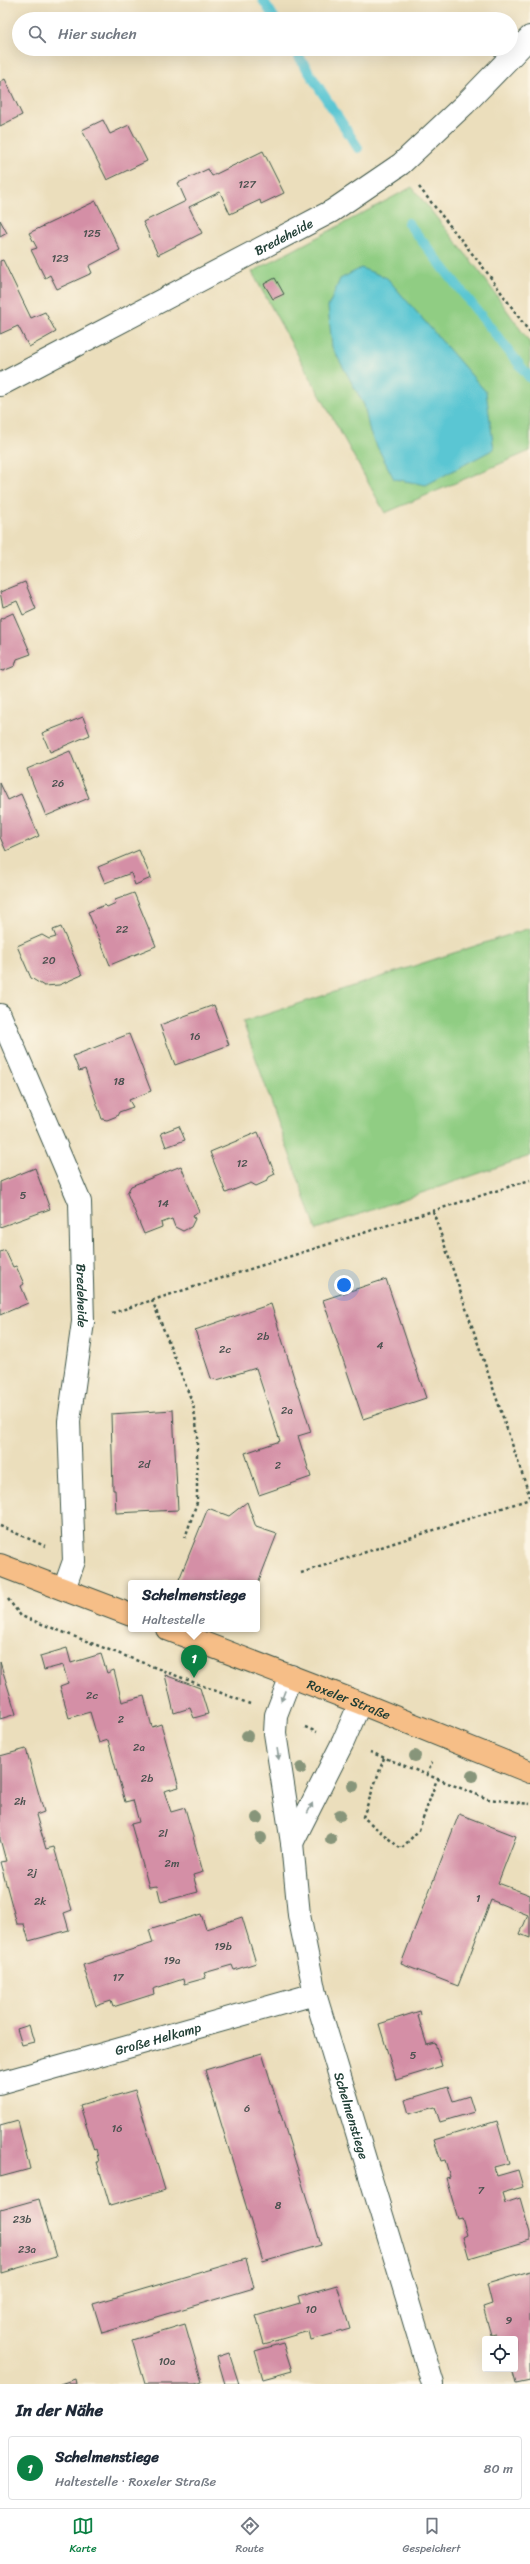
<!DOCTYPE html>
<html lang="de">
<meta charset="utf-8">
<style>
:root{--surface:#fff;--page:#f2f2f3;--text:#1f2937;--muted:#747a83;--line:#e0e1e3;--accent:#0b8043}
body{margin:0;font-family:Sriracha,sans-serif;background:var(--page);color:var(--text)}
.controls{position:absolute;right:12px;bottom:12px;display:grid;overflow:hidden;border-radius:4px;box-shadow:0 4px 16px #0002}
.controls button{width:36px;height:36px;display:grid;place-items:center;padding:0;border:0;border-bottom:1px solid var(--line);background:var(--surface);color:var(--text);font:20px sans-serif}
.you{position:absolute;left:344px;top:1285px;width:14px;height:14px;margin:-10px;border:3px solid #fff;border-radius:50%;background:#1a73e8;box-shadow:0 0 0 6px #1a73e833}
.badge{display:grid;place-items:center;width:26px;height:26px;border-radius:50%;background:var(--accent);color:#fff;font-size:13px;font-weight:700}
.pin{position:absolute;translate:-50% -33px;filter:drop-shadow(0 1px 2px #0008)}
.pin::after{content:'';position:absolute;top:21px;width:14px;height:12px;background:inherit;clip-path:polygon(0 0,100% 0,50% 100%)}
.popup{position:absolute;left:128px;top:1580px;width:132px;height:52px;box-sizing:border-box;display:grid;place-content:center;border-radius:4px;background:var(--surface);filter:drop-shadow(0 1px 3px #0005);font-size:13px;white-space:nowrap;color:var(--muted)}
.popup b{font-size:15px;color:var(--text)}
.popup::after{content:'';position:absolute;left:50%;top:100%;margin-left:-8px;border:8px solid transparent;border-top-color:var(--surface)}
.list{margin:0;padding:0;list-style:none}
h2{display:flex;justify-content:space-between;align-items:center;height:52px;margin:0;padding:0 16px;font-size:17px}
h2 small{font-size:13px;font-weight:400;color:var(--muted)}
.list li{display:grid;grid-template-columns:26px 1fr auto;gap:12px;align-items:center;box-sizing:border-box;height:64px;margin:0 8px 8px;padding:0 8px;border:1px solid var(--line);border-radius:4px}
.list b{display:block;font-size:15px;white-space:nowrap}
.list p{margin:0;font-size:13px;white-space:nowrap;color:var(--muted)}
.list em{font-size:13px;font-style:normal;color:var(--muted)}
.icon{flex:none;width:22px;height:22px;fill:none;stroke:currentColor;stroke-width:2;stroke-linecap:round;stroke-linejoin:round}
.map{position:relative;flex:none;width:530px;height:2384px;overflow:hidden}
.search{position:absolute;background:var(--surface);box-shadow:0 4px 16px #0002;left:12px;right:12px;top:12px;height:44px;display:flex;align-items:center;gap:10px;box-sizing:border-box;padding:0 14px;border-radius:22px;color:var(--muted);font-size:15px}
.sheet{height:124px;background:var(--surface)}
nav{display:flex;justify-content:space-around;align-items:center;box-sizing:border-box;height:56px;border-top:1px solid var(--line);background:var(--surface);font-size:11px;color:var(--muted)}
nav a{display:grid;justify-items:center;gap:2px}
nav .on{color:var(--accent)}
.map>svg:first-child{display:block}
.green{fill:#90cd83;stroke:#58855c}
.water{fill:#5ac6d3;stroke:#3c8284}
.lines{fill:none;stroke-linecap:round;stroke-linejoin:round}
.stream{stroke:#5ac6d3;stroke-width:10}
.building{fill:#d48fa6}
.minor-casing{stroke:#3e5548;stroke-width:24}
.major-casing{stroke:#3e5548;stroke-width:24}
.path{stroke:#3e5548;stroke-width:2.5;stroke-dasharray:3 3;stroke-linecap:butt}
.minor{stroke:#fff;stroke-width:22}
.major{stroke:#f6be87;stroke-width:22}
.tree{fill:#87957a}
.oneway{fill:#8f9e9a}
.labels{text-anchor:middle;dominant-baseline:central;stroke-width:3;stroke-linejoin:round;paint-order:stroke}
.number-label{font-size:11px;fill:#4c5250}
.street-label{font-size:13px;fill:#1f3d34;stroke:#fcf5e5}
</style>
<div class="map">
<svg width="530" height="2384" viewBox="0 0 530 2384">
<rect width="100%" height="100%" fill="#fcf5e5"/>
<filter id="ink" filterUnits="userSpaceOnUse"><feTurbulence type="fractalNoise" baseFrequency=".025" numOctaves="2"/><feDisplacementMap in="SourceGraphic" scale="8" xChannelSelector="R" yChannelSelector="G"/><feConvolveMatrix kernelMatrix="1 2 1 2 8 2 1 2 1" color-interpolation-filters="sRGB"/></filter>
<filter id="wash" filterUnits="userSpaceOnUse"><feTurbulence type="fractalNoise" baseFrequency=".012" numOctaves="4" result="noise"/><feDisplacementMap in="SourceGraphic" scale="16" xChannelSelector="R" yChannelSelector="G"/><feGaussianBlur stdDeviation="0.9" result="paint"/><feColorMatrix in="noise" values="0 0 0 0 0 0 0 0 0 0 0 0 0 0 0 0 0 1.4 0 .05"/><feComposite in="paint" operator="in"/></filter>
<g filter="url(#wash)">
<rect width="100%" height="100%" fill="#ebdebc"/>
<g class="green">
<path d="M412,187L480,272L530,343V451L385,513L252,272Z"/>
<path d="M530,928V1156L316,1229L243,1022Z"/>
</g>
<path class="water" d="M361,268L387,278L486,392L494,449L426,485L394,479L370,433L364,405L332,347L328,307L340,279Z"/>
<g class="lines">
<g class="stream">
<path d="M263,0L275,19"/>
<path d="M294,49L358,148"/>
<path d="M408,223L530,378"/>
</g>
</g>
<g id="blocks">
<g class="building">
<path d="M5,79L22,115L0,126V82Z"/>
<path d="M103,120L110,134L129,125L147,161L107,180L82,130Z"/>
<path d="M263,151L284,193L261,204L260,200L230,214L220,192L189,207L202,233L158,255L143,222L186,201L178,183L208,169L212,176Z"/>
<path d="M96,201L120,250L89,266L92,273L57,289L50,275L45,278L31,250L37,248L29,233Z"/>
<path d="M0,220L7,233L0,237Z"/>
<path d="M3,260L31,318L45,312L56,332L29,347L18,326L0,334V261Z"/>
<path d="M275,278L284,294L273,299L264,284Z"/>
<path d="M25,582L36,609L23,615L17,601L3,607L0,592Z"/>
<path d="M13,613L31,654L17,659L15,666L3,671L0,670V619Z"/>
<path d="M83,717L90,735L50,752L42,733Z"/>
<path d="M70,751L89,798L46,816L27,769Z"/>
<path d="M0,783L8,800L21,794L39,836L6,851L0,837Z"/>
<path d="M139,850L151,878L135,885L131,873L105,883L98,867Z"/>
<path d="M134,893L156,946L110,965L88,912L105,905L107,907L116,903L115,900Z"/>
<path d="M61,927L82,975L59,985L44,986L31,978L17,946L42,935L49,939L56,937L53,930Z"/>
<path d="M214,1005L229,1045L175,1065L160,1025Z"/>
<path d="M129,1034L151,1091L129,1100L133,1107L119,1112L117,1116L107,1120L102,1119L85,1069L79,1071L73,1056Z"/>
<path d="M179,1126L185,1140L166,1147L161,1133Z"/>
<path d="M258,1132L275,1174L269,1177L267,1181L256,1186L251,1183L226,1193L210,1152Z"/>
<path d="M181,1166L199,1212L193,1215L195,1219L191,1227L183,1231L175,1227L172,1219L161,1223L162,1227L144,1234L127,1193L131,1186Z"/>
<path d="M35,1168L50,1209L0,1227V1182Z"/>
<path d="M5,1250L13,1267L16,1266L24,1284L21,1286L28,1303L0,1315V1252Z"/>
<path d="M386,1279L426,1398L363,1419L323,1300Z"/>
<path d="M271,1304L311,1432L298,1436L311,1477L259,1495L245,1453L280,1441L256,1368L217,1380L211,1378L195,1330Z"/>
<path d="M173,1410L178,1510L116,1513L115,1490H113L111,1414Z"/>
<path d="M247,1502L256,1527L277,1534L258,1583L178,1582L208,1508L229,1516Z"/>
<path d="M67,1648L71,1663L101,1654L107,1673L114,1670L122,1702L144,1696L152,1727L161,1724L179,1787L164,1791L171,1812L185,1808L203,1872L193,1875L198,1892L161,1902L157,1886L149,1887L131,1824L139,1822L133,1800L125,1802L108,1740L99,1743L90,1712L69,1718L60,1686L68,1683L63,1665L44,1670L40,1656Z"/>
<path d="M0,1662L16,1714L0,1719Z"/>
<path d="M165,1675L200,1688L208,1714L194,1718L190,1708L174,1713Z"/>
<path d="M26,1749L44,1812L36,1815L46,1849L54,1847L72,1910L64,1913L69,1930L29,1941L24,1924H17L0,1862L6,1861L0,1839V1756Z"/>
<path d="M459,1814L516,1836L498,1883L530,1895V1938L520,1934L528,1915L491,1900L458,1986L401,1964Z"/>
<path d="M201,1914L206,1929L242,1917L256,1963L234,1970L232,1965L204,1973L206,1978L184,1984L183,1979L153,1989L154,1994L113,2007L111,2001L96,2006L83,1965L153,1943L149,1930Z"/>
<path d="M420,2011L421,2015L418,2016L427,2045L435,2043L442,2066L396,2080L379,2024Z"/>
<path d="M29,2025L34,2042L22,2045L17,2029Z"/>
<path d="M262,2053L321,2245L263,2262L205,2070Z"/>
<path d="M448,2087L453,2101L469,2096L474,2112L440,2122L435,2107L409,2114L405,2100Z"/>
<path d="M135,2090L165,2190L110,2206L97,2162H99L96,2149L94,2150L80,2106Z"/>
<path d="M18,2121L30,2169L0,2177V2126Z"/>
<path d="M497,2121L509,2163L494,2167L497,2176L518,2170L523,2187L502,2193L505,2203L520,2198L530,2233V2240L469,2258L463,2237L467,2235L462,2218L458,2219L446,2178L450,2177L445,2160L441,2161L434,2140Z"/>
<path d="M39,2199L56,2257L1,2273L0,2210Z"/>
<path d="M246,2259L254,2288L102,2333L93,2304Z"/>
<path d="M530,2271V2381L516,2384L512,2369H515V2339H498L496,2334L491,2335L483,2307L492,2304L487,2284Z"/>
<path d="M337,2285L350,2329L311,2340L309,2331L264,2344L256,2316L300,2303L298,2296Z"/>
<path d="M185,2324L202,2382L195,2384H145L132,2340Z"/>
<path d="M283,2343L292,2371L263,2379L255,2351Z"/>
<path d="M229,2353L239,2384H225L217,2357Z"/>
<path d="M75,2379L76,2384H60Z"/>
</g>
</g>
</g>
<g filter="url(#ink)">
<use href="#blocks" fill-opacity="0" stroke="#3e5548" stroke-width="1"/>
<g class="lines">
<g class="minor-casing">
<g id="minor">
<path id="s1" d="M0,385L332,211L401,164L465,104L530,37"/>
<path id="s2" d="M0,1015L80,1202L83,1322L69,1421L74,1561L64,1589"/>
<path id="s3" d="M291,1676L276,1715L275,1733L292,1843L299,1915L315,1994L433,2384"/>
<path d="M292,1843L343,1742L360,1703"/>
<path id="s4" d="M0,2083L315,1994"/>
</g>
</g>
<g class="major-casing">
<g id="major">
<path d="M0,1565L131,1615"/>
<path id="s5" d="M167,1629L360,1703L530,1772"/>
</g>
</g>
<g class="path">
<path d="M419,187L486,271L530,333"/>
<path d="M433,1211L530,1497"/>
<path d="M152,1300L193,1404L197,1430V1502L185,1538"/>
<path d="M112,1313L530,1180"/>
<path d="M0,1526L45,1546"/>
<path d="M301,1573L530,1499"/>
<path d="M8,1599L21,1616L250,1704"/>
<path d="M305,1727L317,1732"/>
<path d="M370,1752L488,1799L530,1804"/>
<path d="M384,1758L363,1817L401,1849L419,1830L437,1779"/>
<path d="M427,1775L432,1762"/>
</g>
<use href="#minor" class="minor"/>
<use href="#major" class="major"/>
</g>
<g class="tree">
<circle cx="247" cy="1736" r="6"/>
<circle cx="415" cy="1756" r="6"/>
<circle cx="301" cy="1768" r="6"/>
<circle cx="472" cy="1776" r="6"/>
<circle cx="353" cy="1786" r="6"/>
<circle cx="340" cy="1815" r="6"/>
<circle cx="257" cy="1818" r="6"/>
<circle cx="261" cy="1838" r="6"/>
<circle cx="331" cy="1839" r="6"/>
</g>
<defs><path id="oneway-solid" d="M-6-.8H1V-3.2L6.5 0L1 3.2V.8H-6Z"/></defs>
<g class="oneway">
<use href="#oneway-solid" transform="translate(283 1696) rotate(111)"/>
<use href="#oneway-solid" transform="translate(278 1754) rotate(81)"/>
<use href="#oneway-solid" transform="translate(310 1808) rotate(-63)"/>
</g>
</g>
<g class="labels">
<g class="number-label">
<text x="247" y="184">127</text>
<text x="92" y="233">125</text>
<text x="60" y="258">123</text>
<text x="58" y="783">26</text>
<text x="122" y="929">22</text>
<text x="49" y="960">20</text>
<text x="195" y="1036">16</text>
<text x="119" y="1081">18</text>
<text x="242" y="1163">12</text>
<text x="23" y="1195">5</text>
<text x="163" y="1203">14</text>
<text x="263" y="1336">2b</text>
<text x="380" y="1345">4</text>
<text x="225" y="1349">2c</text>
<text x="287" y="1410">2a</text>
<text x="144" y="1464">2d</text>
<text x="278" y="1465">2</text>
<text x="92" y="1695">2c</text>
<text x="121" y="1719">2</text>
<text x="139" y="1747">2a</text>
<text x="147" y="1778">2b</text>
<text x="20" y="1801">2h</text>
<text x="163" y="1833">2l</text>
<text x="172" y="1863">2m</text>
<text x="32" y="1872">2j</text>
<text x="478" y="1898">1</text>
<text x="40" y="1901">2k</text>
<text x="223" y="1946">19b</text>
<text x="172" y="1960">19a</text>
<text x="118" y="1977">17</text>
<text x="413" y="2055">5</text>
<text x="247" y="2108">6</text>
<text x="117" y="2128">16</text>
<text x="481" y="2190">7</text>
<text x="278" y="2205">8</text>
<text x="22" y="2219">23b</text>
<text x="27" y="2249">23a</text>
<text x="311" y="2309">10</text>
<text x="509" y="2320">9</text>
<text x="167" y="2361">10a</text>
</g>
<g class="street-label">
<text stroke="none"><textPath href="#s1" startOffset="320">Bredeheide</textPath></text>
<text stroke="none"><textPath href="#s2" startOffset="297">Bredeheide</textPath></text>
<text stroke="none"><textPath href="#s5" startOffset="195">Roxeler Straße</textPath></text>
<text stroke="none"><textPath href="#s4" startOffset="164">Große Helkamp</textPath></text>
<text stroke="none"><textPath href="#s3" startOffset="451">Schelmenstiege</textPath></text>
</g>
</g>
</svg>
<div class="controls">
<button><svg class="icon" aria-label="locate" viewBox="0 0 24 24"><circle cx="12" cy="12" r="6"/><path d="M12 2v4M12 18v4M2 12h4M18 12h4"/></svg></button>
</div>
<div class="you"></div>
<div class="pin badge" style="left:194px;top:1678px">1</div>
<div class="popup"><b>Schelmenstiege</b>Haltestelle</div>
<div class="search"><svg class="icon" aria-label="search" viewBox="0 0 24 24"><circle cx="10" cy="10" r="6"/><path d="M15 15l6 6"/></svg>Hier suchen</div>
</div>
<section class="sheet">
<h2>In der Nähe<small></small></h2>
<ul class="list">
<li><span class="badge">1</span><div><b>Schelmenstiege</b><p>Haltestelle · Roxeler Straße</p></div><em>80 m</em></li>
</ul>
</section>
<nav>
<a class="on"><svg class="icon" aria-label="map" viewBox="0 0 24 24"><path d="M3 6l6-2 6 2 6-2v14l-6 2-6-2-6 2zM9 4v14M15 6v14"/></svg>Karte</a>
<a><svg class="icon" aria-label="directions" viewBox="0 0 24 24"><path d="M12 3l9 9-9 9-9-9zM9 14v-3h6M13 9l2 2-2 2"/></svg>Route</a>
<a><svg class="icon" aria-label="saved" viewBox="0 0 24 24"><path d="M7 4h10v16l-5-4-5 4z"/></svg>Gespeichert</a>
</nav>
